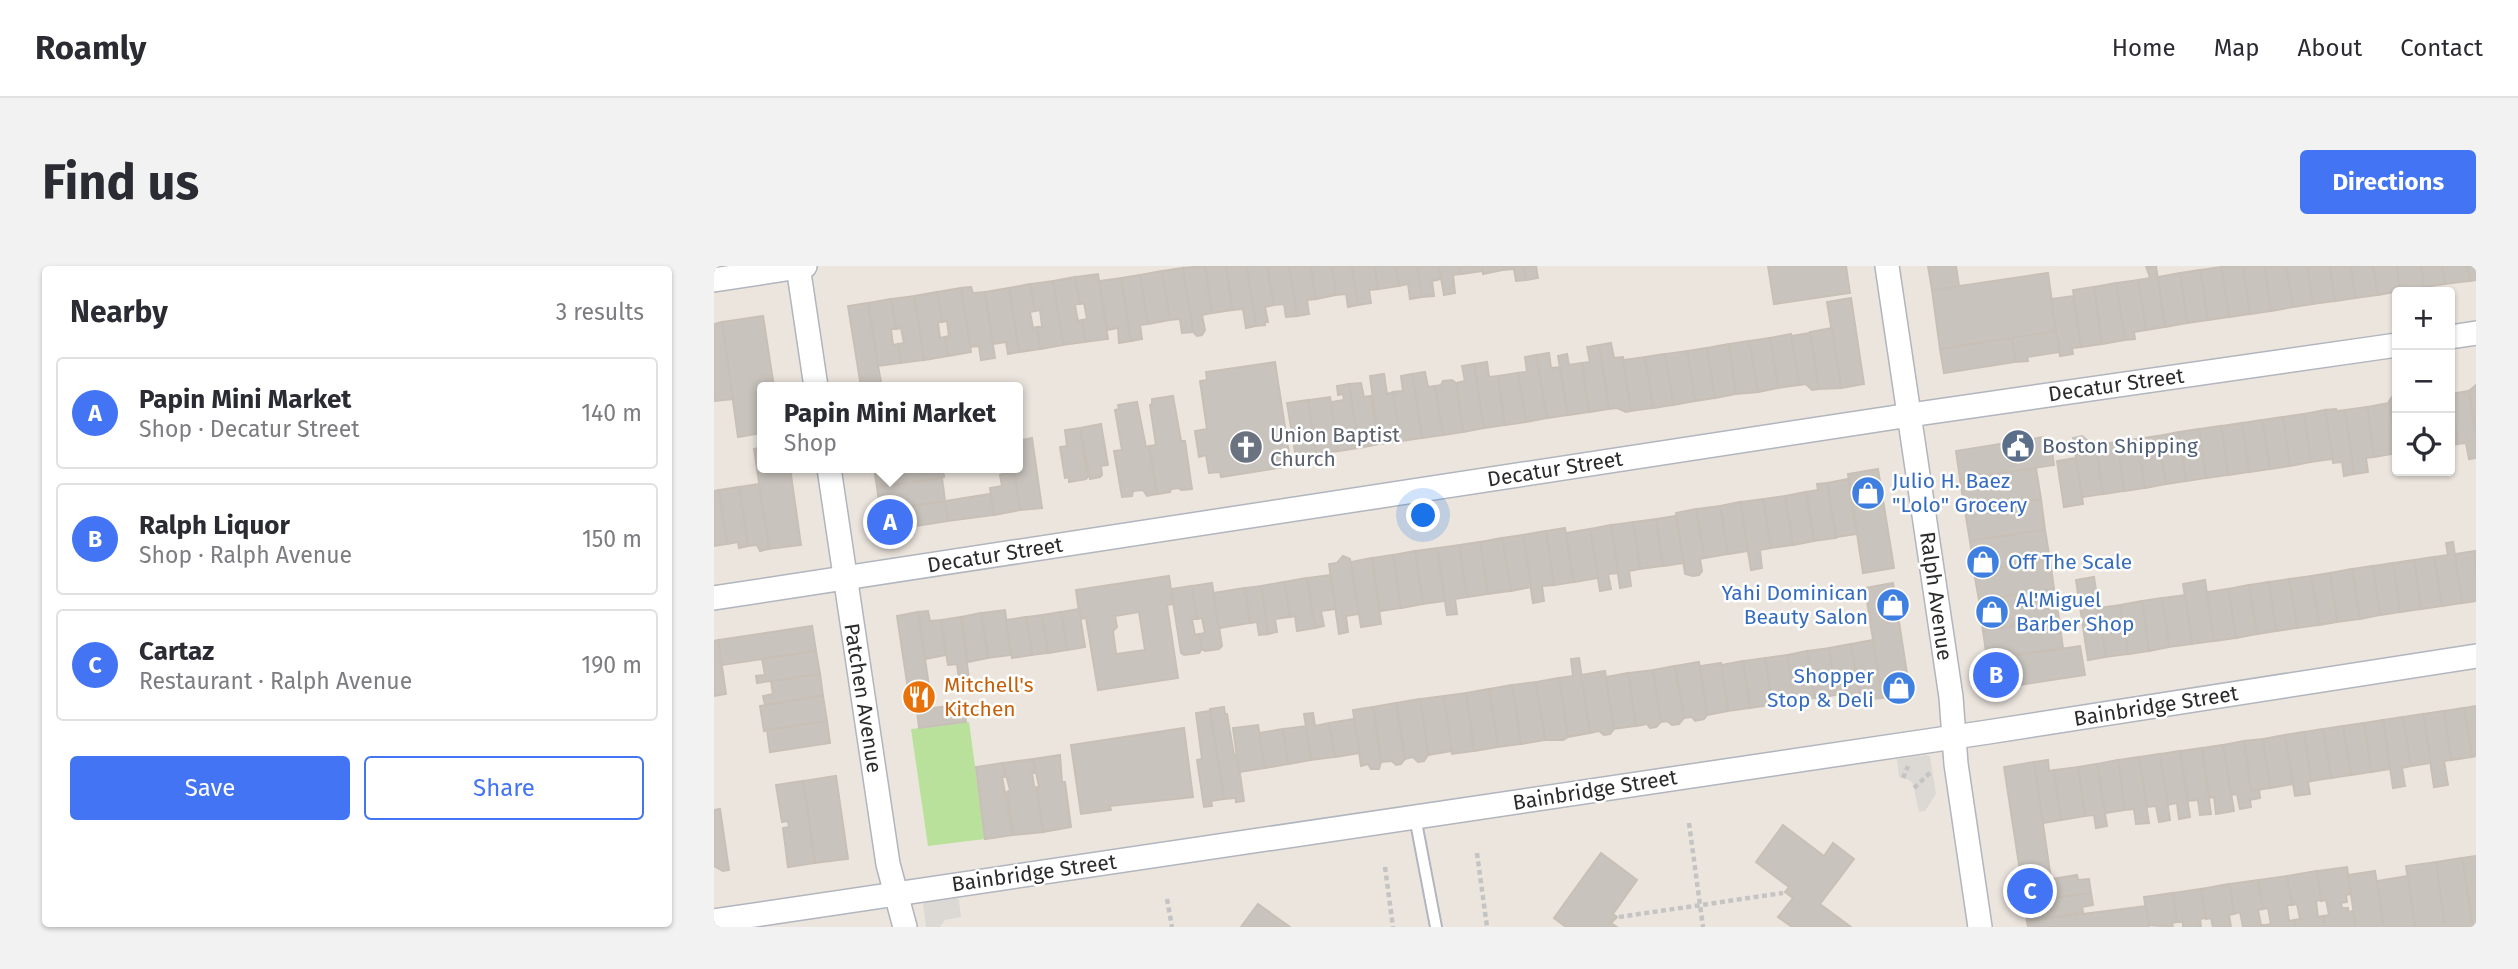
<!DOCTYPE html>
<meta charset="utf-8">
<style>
:root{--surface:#fff;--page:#f2f2f3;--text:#2b2b33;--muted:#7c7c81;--line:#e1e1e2;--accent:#4374f3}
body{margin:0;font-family:"Fira Sans",sans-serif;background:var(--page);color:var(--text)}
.controls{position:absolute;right:21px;top:21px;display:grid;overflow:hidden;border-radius:7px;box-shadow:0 2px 5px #0004}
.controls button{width:63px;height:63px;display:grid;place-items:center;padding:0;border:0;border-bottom:2px solid var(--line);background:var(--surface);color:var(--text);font:35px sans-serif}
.you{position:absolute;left:710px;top:250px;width:24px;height:24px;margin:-18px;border:5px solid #fff;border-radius:50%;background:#1a73e8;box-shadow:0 0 0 10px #1a73e833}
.badge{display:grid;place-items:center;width:46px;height:46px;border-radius:50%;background:var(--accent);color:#fff;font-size:23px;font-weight:700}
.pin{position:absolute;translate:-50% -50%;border:4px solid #fff;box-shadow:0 2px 7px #0006}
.popup{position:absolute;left:43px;top:116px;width:266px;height:91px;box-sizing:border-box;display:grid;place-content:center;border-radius:7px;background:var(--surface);filter:drop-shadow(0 2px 5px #0005);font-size:23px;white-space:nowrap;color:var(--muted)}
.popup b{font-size:26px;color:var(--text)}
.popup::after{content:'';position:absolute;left:50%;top:100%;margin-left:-14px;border:14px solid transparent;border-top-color:var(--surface)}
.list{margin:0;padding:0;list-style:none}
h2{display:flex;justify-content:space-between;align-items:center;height:91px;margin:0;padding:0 28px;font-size:30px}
h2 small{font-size:23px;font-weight:400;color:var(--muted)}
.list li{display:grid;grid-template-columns:46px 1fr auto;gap:21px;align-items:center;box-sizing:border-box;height:112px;margin:0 14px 14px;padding:0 14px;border:2px solid var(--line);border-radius:7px}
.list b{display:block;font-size:26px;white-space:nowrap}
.list p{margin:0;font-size:23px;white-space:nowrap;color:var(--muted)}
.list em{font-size:23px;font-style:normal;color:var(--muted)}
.actions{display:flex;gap:14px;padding:21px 28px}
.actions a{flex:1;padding:16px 0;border:2px solid var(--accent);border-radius:7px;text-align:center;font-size:24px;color:var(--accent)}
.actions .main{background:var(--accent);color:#fff}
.icon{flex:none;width:38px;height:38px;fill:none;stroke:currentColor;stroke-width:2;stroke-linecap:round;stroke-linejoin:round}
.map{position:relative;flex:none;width:1762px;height:661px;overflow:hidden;border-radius:7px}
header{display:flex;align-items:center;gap:42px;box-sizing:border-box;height:98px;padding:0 35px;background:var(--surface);border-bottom:2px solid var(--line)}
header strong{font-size:33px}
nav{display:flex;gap:38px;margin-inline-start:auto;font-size:24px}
.intro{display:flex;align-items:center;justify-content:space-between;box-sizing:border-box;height:168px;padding:0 42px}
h1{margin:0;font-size:49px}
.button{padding:18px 32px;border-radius:7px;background:var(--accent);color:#fff;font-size:24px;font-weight:700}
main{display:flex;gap:42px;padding:0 42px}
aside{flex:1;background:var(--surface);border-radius:7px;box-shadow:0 2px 5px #0004}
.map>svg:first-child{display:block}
.green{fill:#bae19c}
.plaza{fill:#dcd8d4}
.building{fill:#c8c3bc;stroke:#c8c0b7;stroke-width:2;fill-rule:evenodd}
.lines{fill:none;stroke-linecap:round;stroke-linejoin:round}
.lane-casing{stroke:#b1b5be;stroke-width:14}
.street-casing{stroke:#b1b5be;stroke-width:26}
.path{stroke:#c4c4c4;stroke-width:4.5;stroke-dasharray:5 3.5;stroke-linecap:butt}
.lane{stroke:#fff;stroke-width:10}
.street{stroke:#fff;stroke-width:23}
.labels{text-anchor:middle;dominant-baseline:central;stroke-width:5;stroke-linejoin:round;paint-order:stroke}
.street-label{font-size:21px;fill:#2b2b2b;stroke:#fff}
.worship-label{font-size:21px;fill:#5b616d;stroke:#fff;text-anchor:start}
.service-label{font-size:21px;fill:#4e5e75;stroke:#fff;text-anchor:start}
.shop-label{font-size:21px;fill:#366cbe;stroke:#fff;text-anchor:start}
.food-label{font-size:21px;fill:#c56008;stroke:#fff;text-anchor:start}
</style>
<header>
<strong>Roamly</strong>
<nav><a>Home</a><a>Map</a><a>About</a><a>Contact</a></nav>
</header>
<div class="intro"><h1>Find us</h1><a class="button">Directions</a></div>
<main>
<aside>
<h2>Nearby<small>3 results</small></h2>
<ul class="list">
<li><span class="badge">A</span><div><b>Papin Mini Market</b><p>Shop · Decatur Street</p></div><em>140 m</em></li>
<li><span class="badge">B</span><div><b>Ralph Liquor</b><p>Shop · Ralph Avenue</p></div><em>150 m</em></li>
<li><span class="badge">C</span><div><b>Cartaz</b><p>Restaurant · Ralph Avenue</p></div><em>190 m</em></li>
</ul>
<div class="actions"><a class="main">Save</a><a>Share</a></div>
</aside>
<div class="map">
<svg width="1762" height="661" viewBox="0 0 1762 661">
<rect width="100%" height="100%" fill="#ece5de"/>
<path class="green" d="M255,456L271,573L214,580L197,463Z"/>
<g class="plaza">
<path d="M1212,489L1216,490L1222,528L1211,545L1205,546L1199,518L1195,514L1185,511L1183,493Z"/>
<path d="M241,631L245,634L247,651L231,654L226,661H212L209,637Z"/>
</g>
<g class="building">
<path d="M491,0L498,47L488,49L491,64L488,69L483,70L479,66L469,2Z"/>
<path d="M491,0H512L519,44L498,47Z"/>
<path d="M512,0H533L542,60L532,62L529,43L519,44Z"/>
<path d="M533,0H553L560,39L551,41L554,56H551V59L542,60Z"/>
<path d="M553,0H575L583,50L572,51L570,38L560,39Z"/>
<path d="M575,0H597L602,33L593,34L595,48L583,50Z"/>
<path d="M597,0H618L622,29L602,33Z"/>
<path d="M618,0H638L644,39L634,41L632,28L622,29Z"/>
<path d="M638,0H661L664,23L655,24L657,37L644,39Z"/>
<path d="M661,0H682L685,20L664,23Z"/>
<path d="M682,0H703L708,31L696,33L694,18L685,20Z"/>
<path d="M703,0H725L727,13L718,15L720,30L708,31Z"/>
<path d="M725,0H746L747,8L739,9L741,27L730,29Z"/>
<path d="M746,0H768L769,5L747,8Z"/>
<path d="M768,0H789V4L769,8Z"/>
<path d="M789,0H810L812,14L802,15L800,3L789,4Z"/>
<path d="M810,0H822L824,12L812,14Z"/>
<path d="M1054,0H1132L1136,27L1060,38Z"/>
<path d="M1214,0H1242L1245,20L1218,24Z"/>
<path d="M1432,0H1442L1451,61L1432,64L1424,14L1436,12Z"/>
<path d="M1529,0L1536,48L1515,51L1507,1Z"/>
<path d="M1529,0H1551L1557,45L1536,48Z"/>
<path d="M1551,0H1572L1579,41L1557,45Z"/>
<path d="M1572,0H1593L1599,38L1579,41Z"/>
<path d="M1593,0H1616L1621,35L1599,38Z"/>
<path d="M1616,0H1637L1642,32L1621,35Z"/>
<path d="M1637,0H1659L1664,29L1642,32Z"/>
<path d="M1659,0H1683L1686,25L1664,29Z"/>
<path d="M1683,0H1707L1710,21L1686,25Z"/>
<path d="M1707,0H1728L1731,18L1710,21Z"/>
<path d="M1728,0H1753L1756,15L1731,18Z"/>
<path d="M1753,0H1762V14L1756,15Z"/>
<path d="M1507,1L1515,51L1494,54L1486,4Z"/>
<path d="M469,2L479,66L468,67L466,53L456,54L448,5Z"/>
<path d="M1486,4L1494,54L1473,57L1466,7Z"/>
<path d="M448,5L456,54L434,58L426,9Z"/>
<path d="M1334,7L1342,65L1226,83L1218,24Z"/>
<path d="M1466,7L1473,57L1451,61L1444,11Z"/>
<path d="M384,8L394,73L371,76L368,54L373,53L370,37L366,38L361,11Z"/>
<path d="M426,9L434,58L426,59L428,73L417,75L407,12Z"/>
<path d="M361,11L366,38H361L362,45L364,55L368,54L371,76L349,79L339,15Z"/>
<path d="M407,12L417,75L405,77L404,62L393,64L385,15Z"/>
<path d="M1424,14L1432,64L1420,66L1421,73L1411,74L1402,17Z"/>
<path d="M339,15L349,79L326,83L323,61H328L326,44L321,45L316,18Z"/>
<path d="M1402,17L1411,74L1388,78L1380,21Z"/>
<path d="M316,18L321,45L316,46L319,62L323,61L326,83L305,86L295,22Z"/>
<path d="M257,21L259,27L271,26L281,92L267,94L265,80L256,81L247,22Z"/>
<path d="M1380,21L1388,78L1367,81L1359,24Z"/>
<path d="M247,22L257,86L234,90L231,71L235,70L233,55L228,56L223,26Z"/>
<path d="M295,22L305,86L294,88L292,76L279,78L271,26Z"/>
<path d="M223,26L228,56H224L226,72L231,71L234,90L210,94L200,30Z"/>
<path d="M200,30L210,94L187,97L184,78L190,77L187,62L182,63L177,33Z"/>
<path d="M1359,30L1367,81L1358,82L1359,88L1346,90L1337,33Z"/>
<path d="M1137,32L1150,118L1127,122L1113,36Z"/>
<path d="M177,33L182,63H177L179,79L184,78L187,97L164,100L154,37Z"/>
<path d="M154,37L164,100L168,121H147L134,40Z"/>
<path d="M49,50L60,121H48V167L24,171L8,56Z"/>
<path d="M8,56L19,133L0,135V58Z"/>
<path d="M1118,62L1127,122L1105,123L1096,66Z"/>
<path d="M1342,65L1346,86L1313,91L1314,95L1301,96L1298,72Z"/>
<path d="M1096,67L1105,123L1098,124L1092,118L1085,119L1077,70Z"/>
<path d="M1077,68L1085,119L1064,122L1056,72Z"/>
<path d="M1056,72L1064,122L1044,126L1035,75Z"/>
<path d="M1298,72L1301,96L1230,107L1226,83Z"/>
<path d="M1035,75L1044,126L1022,128L1015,78Z"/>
<path d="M897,77L900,92L909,91L917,145L912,146L903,142L895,143L885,79Z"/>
<path d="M1015,78L1022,128L1001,132L993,82Z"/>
<path d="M885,79L895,143L875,146L868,97L876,96L873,81Z"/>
<path d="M993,82L1001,132L981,135L973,85Z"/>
<path d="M973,85L981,135L959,139L951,88Z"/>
<path d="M835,87L837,102L846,101L854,149L833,152L822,89Z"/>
<path d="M853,88L855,99L868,97L875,146L854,149L844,90Z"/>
<path d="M951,88L959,139L939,142L931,91Z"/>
<path d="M822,89L833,152L812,156L804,107L813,106L811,91Z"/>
<path d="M931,91L939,142L917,145L909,94Z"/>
<path d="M561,96L577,200L507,211L506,206L495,207L492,189L485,191L481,165L493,163L486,115L493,114L492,106Z"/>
<path d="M773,96L775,111L784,110L791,159L770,162L760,98Z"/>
<path d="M760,98L770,162L749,166L742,117L751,115L748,100Z"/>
<path d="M711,106L714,121L721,120L729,169L708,172L698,108Z"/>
<path d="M804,107L812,156L791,159L784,110Z"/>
<path d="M670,108L673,128L679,126L687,175L665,178L656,110Z"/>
<path d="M698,108L708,172L687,175L679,126L689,125L687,110Z"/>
<path d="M738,114L742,117L749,166L729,169L721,120L727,119L729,115Z"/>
<path d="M647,117L650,131L657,130L665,178L645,182L635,118Z"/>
<path d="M635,118L645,182L624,185L617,136L630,134L629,128L624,129L623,120Z"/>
<path d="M1762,119V169L1755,125Z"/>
<path d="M1755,125L1762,169V192L1755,193L1752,177L1744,178L1736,128Z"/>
<path d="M1736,128L1744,178L1736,180Z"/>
<path d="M459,130L467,175H471L478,223L467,224L465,222L457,223L456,226L443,228L435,180L442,179L436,139L438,138V133Z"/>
<path d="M616,131L624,185L602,188L594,134Z"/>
<path d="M1678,131L1683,133V187L1675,135Z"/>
<path d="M594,134L602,188L582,192L573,137Z"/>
<path d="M423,136L432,181L435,180L443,228L433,230L429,224L419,225L418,230L408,231L400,185L408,184L401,144L405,143L404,139Z"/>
<path d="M1675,137L1683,187L1660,191L1653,141Z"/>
<path d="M1653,141L1660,191L1652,192L1654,206L1640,208L1631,144Z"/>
<path d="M1622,143L1623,145L1631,144L1640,208L1630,210L1628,196L1619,197L1611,144Z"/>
<path d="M1611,144L1619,193L1597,196L1590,148Z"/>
<path d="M1590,148L1597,196L1576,200L1569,151Z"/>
<path d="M1569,151L1576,200L1556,203L1548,154Z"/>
<path d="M1548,154L1556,203L1535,206L1528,157Z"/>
<path d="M1528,157L1535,206L1514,209L1507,160Z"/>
<path d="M387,158L394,199L387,200L388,209L386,211L376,213L366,162Z"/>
<path d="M1507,160L1514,209L1492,212L1485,163Z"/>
<path d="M366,162L374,211L372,213L355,216V211L351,212L346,181L353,180L351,164Z"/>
<path d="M1485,163L1492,212L1472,215L1465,166Z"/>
<path d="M1465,166L1472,215L1452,218L1444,170Z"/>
<path d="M1368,170L1374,175L1375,180L1382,179L1389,228L1368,231L1359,172Z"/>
<path d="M1444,170L1452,218L1431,222L1423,173Z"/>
<path d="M1330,171V173L1336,172L1340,199L1246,213L1242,185Z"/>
<path d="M318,172L328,242L306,244L300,202H304V175Z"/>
<path d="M1423,173L1431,222L1410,225L1403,176Z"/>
<path d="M1403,176L1410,225L1389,228L1382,179Z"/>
<path d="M48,181V202H76L87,279L55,283L40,183Z"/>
<path d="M1362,192L1369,238L1350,241L1343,195Z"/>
<path d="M160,202H229L230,211L163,221Z"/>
<path d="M288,202H300L306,244L280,249L276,222L288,220L286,209L289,208Z"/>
<path d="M1322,202L1327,233L1251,245L1246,213Z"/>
<path d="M1164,203L1180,302L1149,307L1134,208Z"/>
<path d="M228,212L231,235L166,245L163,221Z"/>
<path d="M1134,213L1143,268L1122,271L1113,217Z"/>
<path d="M1113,217L1122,272L1100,275L1092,226L1104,224L1103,218Z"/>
<path d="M45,218L55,283L46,285L43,279L34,280L25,221Z"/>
<path d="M25,221L34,280L25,282L24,276L13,278L5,224Z"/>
<path d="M5,224L13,278L0,280V225Z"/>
<path d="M1092,226L1100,275L1079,279L1071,230Z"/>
<path d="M276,228L280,249L234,255L231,235Z"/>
<path d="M1071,230L1079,279L1057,282L1049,233Z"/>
<path d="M1049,233L1057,282L1046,284L1048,302L1037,304L1026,236Z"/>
<path d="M1327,233L1331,264L1256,275L1251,245Z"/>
<path d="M231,235L234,255L170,265L166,245Z"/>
<path d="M1026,236L1034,285L1014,288L1006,240Z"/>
<path d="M1006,240L1014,288L990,292L982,243Z"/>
<path d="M982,243L990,292L986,293L988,305L985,309L979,310L971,308L962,247Z"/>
<path d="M962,250L970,297L949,300L942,253Z"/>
<path d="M942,253L949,300L926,303L919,256Z"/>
<path d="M919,256L926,303L915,305L917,320L906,322L897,259Z"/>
<path d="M897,259L904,307L894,308L897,323L886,325L876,263Z"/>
<path d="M851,262L860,316L840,319L832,265Z"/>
<path d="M876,263L884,312L860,316L852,267Z"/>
<path d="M1331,264L1336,294L1260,306L1256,275Z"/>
<path d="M832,265L840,319L828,320L830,335L819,337L809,269Z"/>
<path d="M809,269L817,321L797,325L788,272Z"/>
<path d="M788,272L797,325L774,328L766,276Z"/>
<path d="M766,276L774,328L753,331L745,279Z"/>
<path d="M1739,276L1748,337L1728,340L1720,291L1734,289L1732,277Z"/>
<path d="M745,279L753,331L741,333L743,348L733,349L723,282Z"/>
<path d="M723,282L731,335L709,338L701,285Z"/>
<path d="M701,285L709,338L687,342L679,289Z"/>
<path d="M1761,285L1762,335L1748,337L1741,288Z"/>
<path d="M679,289L687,342L666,345L658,292Z"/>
<path d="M629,290L636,293L645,348L632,350L634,366L625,368L615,298L623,297Z"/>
<path d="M1720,291L1728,340L1707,343L1700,294Z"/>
<path d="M658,292L667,358L647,361L637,296Z"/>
<path d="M1336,294L1340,323L1265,334L1260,306Z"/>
<path d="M1700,294L1707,343L1686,346L1679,297Z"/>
<path d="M1679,297L1686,346L1666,349L1659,300Z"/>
<path d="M1659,300L1666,349L1646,353L1638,303Z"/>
<path d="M1638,303L1646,353L1623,356L1616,307Z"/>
<path d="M1616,307L1623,356L1605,359L1597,310Z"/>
<path d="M616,309L622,343L607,345L610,360L601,362L593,312Z"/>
<path d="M455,310L459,338L453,339L464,412L384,424L372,352L366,353L362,324ZM425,346L431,384L402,388L399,365L403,361L401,350Z"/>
<path d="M1597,310L1605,359L1583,362L1575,313Z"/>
<path d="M1380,311L1392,391L1374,394L1362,314Z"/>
<path d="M593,312L601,362L583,365L581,350L576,351L570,316Z"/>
<path d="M1575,313L1583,362L1562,365L1555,316Z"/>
<path d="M1491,314L1500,375L1478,378L1469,318Z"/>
<path d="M570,316L576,351L561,353L563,366L554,368L547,320Z"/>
<path d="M1555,316L1562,365L1543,368L1535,319Z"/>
<path d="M498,317L508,380L505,383L491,385L488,383L485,368L491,367L488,352L483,353L478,320Z"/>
<path d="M1179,317L1196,427L1168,432L1151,322Z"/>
<path d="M1535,319L1543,368L1522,372L1514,323Z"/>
<path d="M478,320L483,353H478L481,369L485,368L488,383L485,387L470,389L467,387L457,323Z"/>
<path d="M547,320L554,368L545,369L543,356L536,357L531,322Z"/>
<path d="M531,322L536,357L505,362L499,327Z"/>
<path d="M1340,323L1345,353L1269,365L1265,334Z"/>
<path d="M1514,323L1522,372L1500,375L1493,326Z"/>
<path d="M1471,329L1478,378L1455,381L1448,332Z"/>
<path d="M1448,332L1455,381L1435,385L1428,335Z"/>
<path d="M1428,335L1435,385L1414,388L1406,339Z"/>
<path d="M1406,339L1414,388L1392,391L1384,342Z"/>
<path d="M365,343L371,381L353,384L347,346Z"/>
<path d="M291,344L297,389L274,392L267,347Z"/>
<path d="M214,345L216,355L227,354L232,389L211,393L204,346Z"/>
<path d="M204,346L218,440L197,443L183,350Z"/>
<path d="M347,346L353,384L334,387L328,349Z"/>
<path d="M267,347L274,392L254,396L247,351Z"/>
<path d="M328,349L334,387L318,389L312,351Z"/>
<path d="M247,351L255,413L245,414L243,398L234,399L227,354Z"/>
<path d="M312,351L318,389L298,392L292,354Z"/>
<path d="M1345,353L1349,382L1273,393L1269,365Z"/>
<path d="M98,360L102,385L7,399L4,374Z"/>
<path d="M4,374L12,428L0,430V375Z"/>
<path d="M1159,374L1168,432L1155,433L1154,430L1146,431L1137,378Z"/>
<path d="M1137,378L1146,431L1135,433L1134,427L1122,429L1115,382Z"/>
<path d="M1366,380L1371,409L1278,423L1273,393Z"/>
<path d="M1115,382L1122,429L1101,432L1093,385Z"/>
<path d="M102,385L106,408L43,417L42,410L51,409L48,393Z"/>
<path d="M1093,385L1101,432L1080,435L1073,389Z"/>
<path d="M1073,389L1080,435L1058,439L1051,392Z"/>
<path d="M865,392L876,467L854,471L845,412L859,410L857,393Z"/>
<path d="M1051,392L1058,439L1036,442L1029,395Z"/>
<path d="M1029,395L1036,442L1014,445L1007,399Z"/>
<path d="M985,396L993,449L990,453L981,455L978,451L970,452L961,400Z"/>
<path d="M1007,397L1014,445L993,449L986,400Z"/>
<path d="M961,400L970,452L965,458L958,459L953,455L947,456L939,404Z"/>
<path d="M939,404L947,456L942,461L936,462L933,458L922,460L914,407Z"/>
<path d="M891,405L900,463L896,468L890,469L885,465L876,467L867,409Z"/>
<path d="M914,407L922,460L900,463L892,411Z"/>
<path d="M106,408L109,430L51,439L49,430L59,428L57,415Z"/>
<path d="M845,412L854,471L849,474H831L822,416Z"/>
<path d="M822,416L831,474L807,478L798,419Z"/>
<path d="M798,419L807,478L784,481L775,423Z"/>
<path d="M775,423L784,481L760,485L752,427Z"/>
<path d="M752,427L760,485L738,488L729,430Z"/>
<path d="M109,430L113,455L50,465L46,440Z"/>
<path d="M729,430L738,485L714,489L706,433Z"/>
<path d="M706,433L714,489L710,495L704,496L699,491L691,493L682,437Z"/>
<path d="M682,437L691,493L687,498L682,499L678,495L667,496L659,441Z"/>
<path d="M250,438L252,456L205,462L203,444Z"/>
<path d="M1762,440V490L1758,491L1750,442Z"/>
<path d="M510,441L511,448H513L520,489L523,488L530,535L522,536V532L510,533L496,443Z"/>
<path d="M659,441L667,496L665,503H657L654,498L647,500L639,444Z"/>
<path d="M1750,442L1758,491L1737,494L1730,445Z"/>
<path d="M496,445L510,533L497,535L498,540L490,541L483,494L488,493L482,447Z"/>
<path d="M1730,445L1737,494L1730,495L1734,519L1720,521L1709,448Z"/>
<path d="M599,447L601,460L615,457L621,491L597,494L590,448Z"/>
<path d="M1709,448L1717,497L1697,500L1689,451Z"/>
<path d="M1689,451L1697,500L1688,502L1691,520L1679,522L1669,454Z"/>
<path d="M640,453L646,487L621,491L615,457Z"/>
<path d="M1669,454L1676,503L1657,506L1650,457Z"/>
<path d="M113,455L116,477L56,486L53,464Z"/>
<path d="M1650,457L1657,506L1637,509L1629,460Z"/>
<path d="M544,459L551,502L525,506L519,462Z"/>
<path d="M592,460L597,494L574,498L569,463Z"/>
<path d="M1629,460L1637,509L1617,512L1609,463Z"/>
<path d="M470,462L479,531L396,540L397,544L367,548L357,479Z"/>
<path d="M569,463L574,498L551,502L545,467Z"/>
<path d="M1609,463L1617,512L1597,515L1590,466Z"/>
<path d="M1590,466L1597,515L1594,516L1596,528L1581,530L1571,469Z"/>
<path d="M1571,469L1579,518L1556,522L1549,473Z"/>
<path d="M1549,473L1556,522L1537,525L1530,475Z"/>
<path d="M1530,475L1537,525L1545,523L1546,532L1536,534L1537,541L1526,543L1523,528L1517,529L1509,479Z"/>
<path d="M1509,479L1520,545L1502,548L1500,531L1495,532L1488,482Z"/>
<path d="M1488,482L1497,548L1486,549L1484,534L1474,535L1466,485Z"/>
<path d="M1466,485L1476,551L1465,553L1463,537L1453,539L1446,488Z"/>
<path d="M1446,488L1456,554L1445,556L1442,540L1433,541L1425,491Z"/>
<path d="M346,489L348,516H351L357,561L329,566L323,522L325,520L319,493Z"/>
<path d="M1425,491L1435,557L1422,558L1420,543L1411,544L1404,494Z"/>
<path d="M319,493L321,507H318L320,520L323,522L329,566L299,569L293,526L296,524L289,497Z"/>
<path d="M1334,494L1335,505L1340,504L1347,554L1329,557L1320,496Z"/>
<path d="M1404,494L1411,544L1391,547L1383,498Z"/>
<path d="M1320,496L1337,613L1308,618L1290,501Z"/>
<path d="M289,497L291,511H288L299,569L271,573L262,501Z"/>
<path d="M1383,498L1393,560L1382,562L1380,549L1371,550L1364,501Z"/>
<path d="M1364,501L1371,550L1347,554L1340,504Z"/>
<path d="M122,510L134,593L101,597L89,515Z"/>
<path d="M89,515L101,597L74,601L69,562L75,561L74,555L68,556L62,519Z"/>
<path d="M6,543L15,604L9,605L0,600V544Z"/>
<path d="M1069,559L1110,590L1119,577L1140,593L1106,638L1137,661H1078L1064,651L1079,632L1071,626L1075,621L1042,596Z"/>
<path d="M887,587L923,614L899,648L903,651L897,657L903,661H852L840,652Z"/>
<path d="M1762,590V661H1759L1748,592Z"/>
<path d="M1748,592L1759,661H1731L1722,596Z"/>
<path d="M1722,596L1731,661H1701L1692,600Z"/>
<path d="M1633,601L1637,628L1632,629L1633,636L1627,637L1628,642H1634V646L1639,645L1642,661H1611L1609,650L1615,649L1612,634L1607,635L1603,605Z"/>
<path d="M1603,605L1607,634L1602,635L1604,651L1609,650L1611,661H1581L1580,654L1586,653L1583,638L1578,639L1573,610Z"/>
<path d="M1661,605L1670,661H1642L1634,609Z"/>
<path d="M1363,609L1364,614L1375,613L1377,627L1310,636L1308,618Z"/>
<path d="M1573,610L1578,639H1573L1575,655L1580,654L1581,661H1551V659L1557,658L1554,642L1549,643L1544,614Z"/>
<path d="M1694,610L1701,661H1670L1663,615Z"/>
<path d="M1544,614L1549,643L1544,644L1547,659H1551V661H1529L1526,646L1520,648L1515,618Z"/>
<path d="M1515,618L1520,648L1515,649L1517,661H1499L1497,652L1492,653L1487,623Z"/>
<path d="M1487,623L1492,652L1486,653L1487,661H1469V656H1463L1459,627Z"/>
<path d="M1377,627L1379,639L1368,641L1369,646L1313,655L1310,636Z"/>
<path d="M1459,627L1463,656L1458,657L1459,661L1434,659L1430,631Z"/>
<path d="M544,638L576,661H527Z"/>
<path d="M1432,640L1435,661H1314L1313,655Z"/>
</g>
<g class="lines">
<g class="lane-casing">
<path id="lane" d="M701,551L722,661"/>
</g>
<g class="street-casing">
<g id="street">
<path d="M84,0L102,121"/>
<path d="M1173,0L1237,431L1242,498L1266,661"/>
<path d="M0,14L91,0"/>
<path d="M1736,71L1762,67"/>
<path d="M115,202L174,598L191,661"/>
<path d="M0,332L1196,149L1683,79"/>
<path d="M0,655L1274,466L1762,390"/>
</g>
</g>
<g class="path">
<path d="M1189,512L1194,500"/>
<path d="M1200,522L1218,505"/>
<path d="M975,557L989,661"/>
<path d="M763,587L773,661"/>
<path d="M671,601L679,661"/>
<path d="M453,633L458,661"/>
<path d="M905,651L1069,627"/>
</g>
<use href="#lane" class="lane"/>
<use href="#street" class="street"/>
</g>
<defs>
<g id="civic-disc" transform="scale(1.75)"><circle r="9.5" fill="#5c6f8a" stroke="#fff"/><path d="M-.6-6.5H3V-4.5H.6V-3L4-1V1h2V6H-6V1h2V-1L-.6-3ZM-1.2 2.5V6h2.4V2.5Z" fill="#fff"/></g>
<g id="church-disc" transform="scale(1.75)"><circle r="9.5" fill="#6b7280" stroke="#fff"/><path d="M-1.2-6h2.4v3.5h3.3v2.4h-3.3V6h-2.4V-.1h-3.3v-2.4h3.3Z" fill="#fff"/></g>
<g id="shop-disc" transform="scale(1.75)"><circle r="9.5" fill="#3f7fe0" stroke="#fff"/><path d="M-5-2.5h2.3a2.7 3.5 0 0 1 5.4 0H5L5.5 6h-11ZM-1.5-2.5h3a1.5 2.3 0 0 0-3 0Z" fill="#fff"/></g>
<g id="restaurant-disc" transform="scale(1.75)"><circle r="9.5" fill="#e8710a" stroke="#fff"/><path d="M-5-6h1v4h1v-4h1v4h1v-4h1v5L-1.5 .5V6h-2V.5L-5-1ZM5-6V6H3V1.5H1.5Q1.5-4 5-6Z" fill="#fff"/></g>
</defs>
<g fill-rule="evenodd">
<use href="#civic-disc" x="1304" y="180"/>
<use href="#church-disc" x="532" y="181"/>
<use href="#shop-disc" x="1154" y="227"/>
<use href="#shop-disc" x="1269" y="296"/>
<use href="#shop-disc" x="1179" y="339"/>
<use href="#shop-disc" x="1278" y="346"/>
<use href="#shop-disc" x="1185" y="422"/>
<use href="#restaurant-disc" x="205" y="431"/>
</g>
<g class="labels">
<g class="street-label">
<text transform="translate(1402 119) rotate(-8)">Decatur Street</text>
<text transform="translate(841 203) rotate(-9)">Decatur Street</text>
<text transform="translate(281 289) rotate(-9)">Decatur Street</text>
<text transform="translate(1222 330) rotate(82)">Ralph Avenue</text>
<text transform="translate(149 432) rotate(81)">Patchen Avenue</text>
<text transform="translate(1442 440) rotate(-9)">Bainbridge Street</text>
<text transform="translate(881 524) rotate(-9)">Bainbridge Street</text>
<text transform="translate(320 607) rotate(-8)">Bainbridge Street</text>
</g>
<g class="worship-label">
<text x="556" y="169">Union Baptist<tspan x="556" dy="24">Church</tspan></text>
</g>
<g class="service-label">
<text x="1328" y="180">Boston Shipping</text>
</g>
<g class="shop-label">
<text x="1178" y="215">Julio H. Baez<tspan x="1178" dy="24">"Lolo" Grocery</tspan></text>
<text x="1294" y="296">Off The Scale</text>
<text x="1154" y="327" text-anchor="end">Yahi Dominican<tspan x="1154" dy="24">Beauty Salon</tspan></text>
<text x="1302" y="334">Al'Miguel<tspan x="1302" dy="24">Barber Shop</tspan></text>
<text x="1160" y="410" text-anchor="end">Shopper<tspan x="1160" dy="24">Stop &amp; Deli</tspan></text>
</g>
<g class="food-label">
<text x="230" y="419">Mitchell's<tspan x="230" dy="24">Kitchen</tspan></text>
</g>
</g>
</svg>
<div class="controls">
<button>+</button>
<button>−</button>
<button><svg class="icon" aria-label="locate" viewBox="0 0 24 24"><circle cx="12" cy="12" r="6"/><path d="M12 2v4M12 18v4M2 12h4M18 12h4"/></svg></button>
</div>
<div class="you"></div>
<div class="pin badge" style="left:176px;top:256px">A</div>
<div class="popup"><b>Papin Mini Market</b>Shop</div>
<div class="pin badge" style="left:1282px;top:409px">B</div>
<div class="pin badge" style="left:1316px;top:625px">C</div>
</div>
</main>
